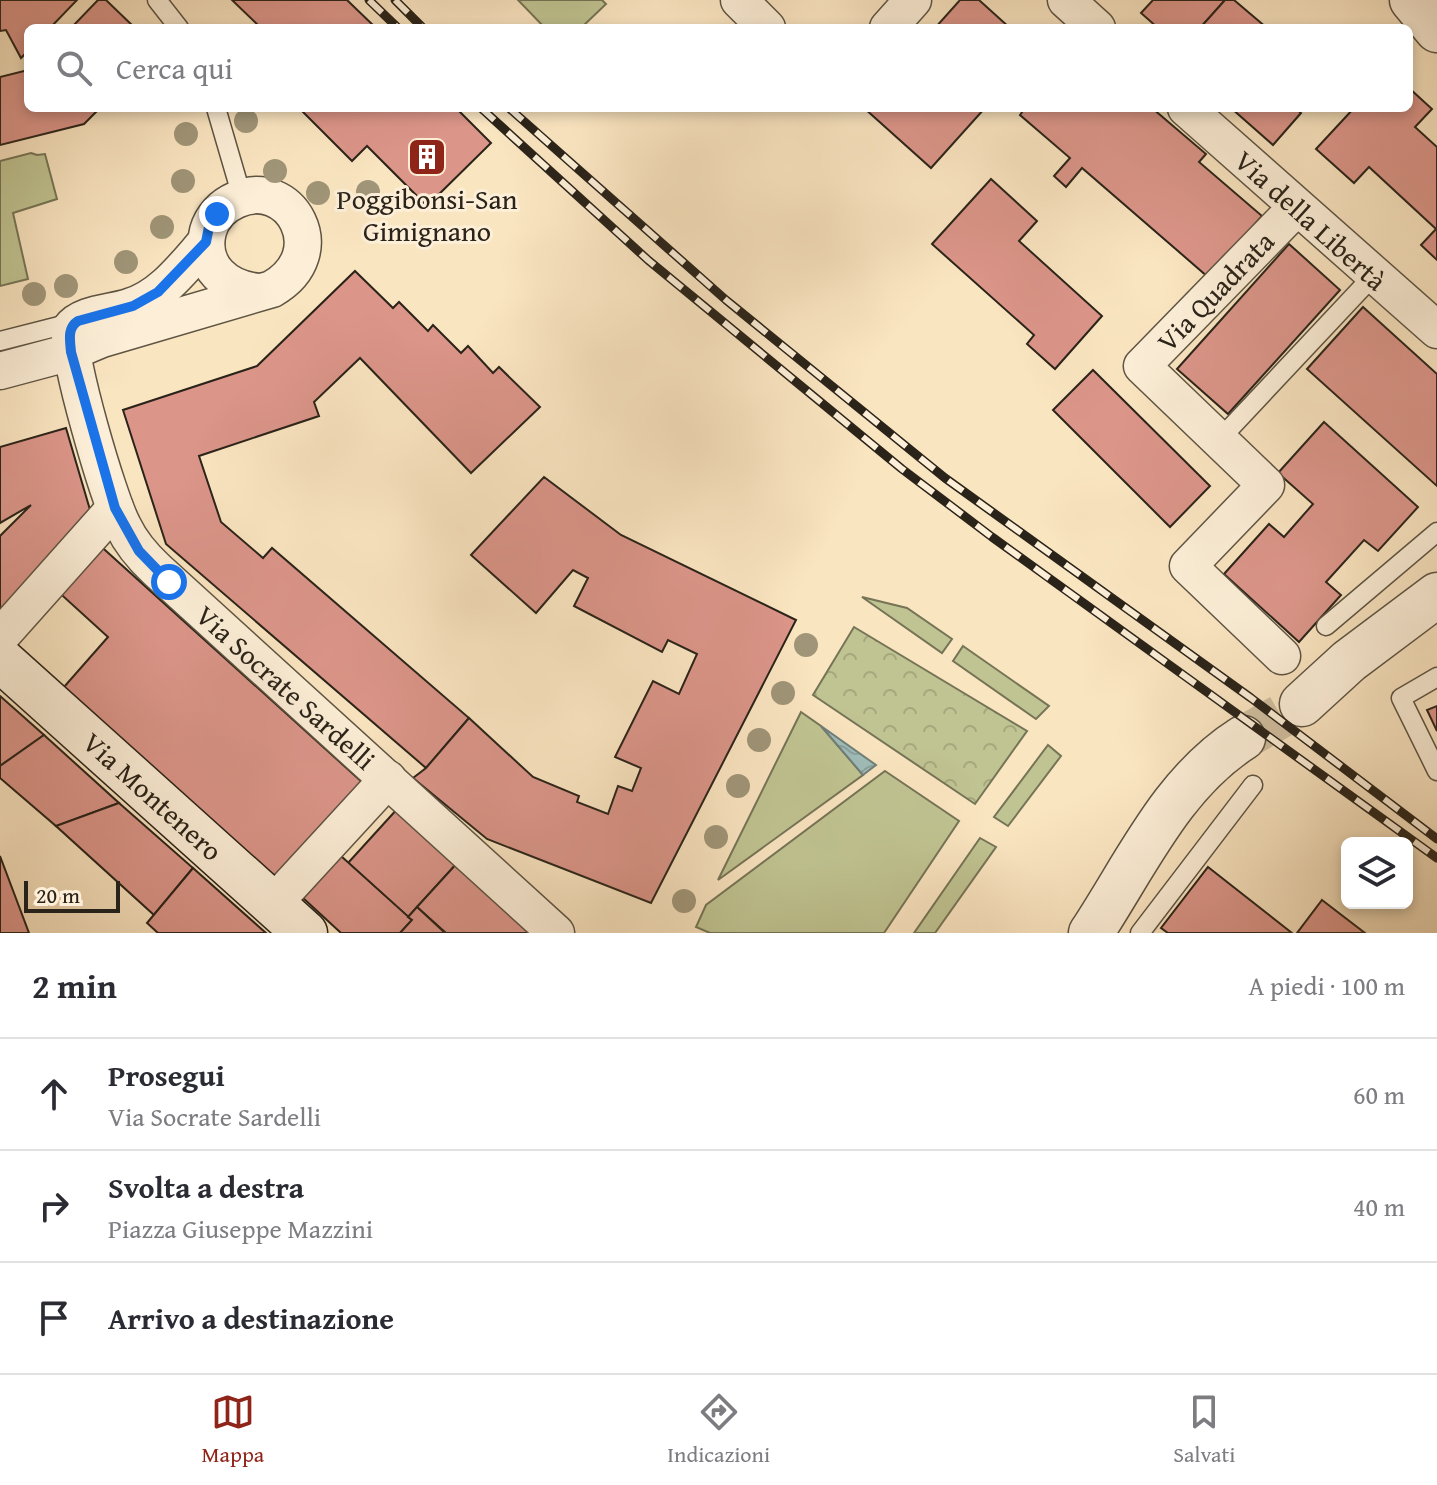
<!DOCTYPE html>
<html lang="it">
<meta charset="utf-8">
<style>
:root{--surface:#fff;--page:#f7f7f7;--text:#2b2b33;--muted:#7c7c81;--line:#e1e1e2;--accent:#8f2418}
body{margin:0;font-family:"Gentium Book Plus",serif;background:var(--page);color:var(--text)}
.controls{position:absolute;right:24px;bottom:24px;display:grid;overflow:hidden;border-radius:12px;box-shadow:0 4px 12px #0003}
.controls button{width:72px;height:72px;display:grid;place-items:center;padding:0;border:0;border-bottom:2px solid var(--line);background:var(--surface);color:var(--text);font:40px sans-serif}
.scale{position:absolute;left:24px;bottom:20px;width:96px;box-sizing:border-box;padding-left:8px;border:4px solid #2a2319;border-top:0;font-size:22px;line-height:28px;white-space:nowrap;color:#2a2319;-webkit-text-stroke:6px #fceed7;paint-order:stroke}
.stop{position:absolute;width:24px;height:24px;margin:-18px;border:6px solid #1a73e8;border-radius:50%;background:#fff}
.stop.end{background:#1a73e8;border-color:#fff;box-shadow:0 2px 8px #0008}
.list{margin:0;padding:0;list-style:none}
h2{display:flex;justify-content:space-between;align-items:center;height:104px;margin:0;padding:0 32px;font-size:34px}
h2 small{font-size:26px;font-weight:400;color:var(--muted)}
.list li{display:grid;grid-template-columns:52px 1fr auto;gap:24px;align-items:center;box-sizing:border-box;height:112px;padding:0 32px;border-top:2px solid var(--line)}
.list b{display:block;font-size:30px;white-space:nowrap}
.list p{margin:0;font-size:26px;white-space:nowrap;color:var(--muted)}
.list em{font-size:26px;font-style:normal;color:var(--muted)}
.icon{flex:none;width:44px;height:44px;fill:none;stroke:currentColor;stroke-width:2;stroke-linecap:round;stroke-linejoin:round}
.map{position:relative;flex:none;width:1437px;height:933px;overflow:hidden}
.search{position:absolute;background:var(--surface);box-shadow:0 4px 12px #0003;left:24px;right:24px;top:24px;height:88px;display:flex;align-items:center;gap:20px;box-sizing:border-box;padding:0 28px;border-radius:12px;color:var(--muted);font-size:30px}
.sheet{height:440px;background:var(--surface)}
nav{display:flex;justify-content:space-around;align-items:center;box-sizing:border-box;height:112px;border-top:2px solid var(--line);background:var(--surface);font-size:22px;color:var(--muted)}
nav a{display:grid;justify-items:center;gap:4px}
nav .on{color:var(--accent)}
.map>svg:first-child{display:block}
.grass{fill:#c0c492;stroke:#757456;stroke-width:2}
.park{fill:url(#park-crowns);stroke:#757456;stroke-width:2}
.water{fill:url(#water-waves);stroke:#707f79;stroke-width:2}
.building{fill:#db9589;stroke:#2a2319;stroke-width:2}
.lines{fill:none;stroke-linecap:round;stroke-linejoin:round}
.tertiary-tunnel{stroke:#d0be9f;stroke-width:44;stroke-dasharray:44 22;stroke-linecap:butt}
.service-casing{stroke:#5e5443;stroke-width:21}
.minor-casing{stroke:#5e5443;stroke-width:39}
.tertiary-casing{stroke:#5e5443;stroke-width:47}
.secondary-casing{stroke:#2a2319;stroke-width:47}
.service{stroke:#fceed7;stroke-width:18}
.minor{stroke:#fceed7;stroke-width:36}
.tertiary{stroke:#fceed7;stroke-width:44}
.secondary{stroke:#fceed7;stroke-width:44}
.rail-casing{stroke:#2a2319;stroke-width:9}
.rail{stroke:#fceed7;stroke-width:6;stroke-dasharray:18;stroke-linecap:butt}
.tree{fill:#a09578}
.route{stroke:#1a73e8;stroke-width:10}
.labels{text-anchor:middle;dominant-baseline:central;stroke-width:6;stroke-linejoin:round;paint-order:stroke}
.poi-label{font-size:28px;fill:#2a2319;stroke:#fceed7}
.street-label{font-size:28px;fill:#2a2319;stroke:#fceed7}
</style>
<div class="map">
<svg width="1437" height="933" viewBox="0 0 1437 933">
<defs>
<pattern id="park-crowns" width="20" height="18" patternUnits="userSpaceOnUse" patternTransform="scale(2)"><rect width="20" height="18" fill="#c0c492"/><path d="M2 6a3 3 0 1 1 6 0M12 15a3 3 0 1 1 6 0" fill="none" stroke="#a5a87d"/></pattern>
<pattern id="water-waves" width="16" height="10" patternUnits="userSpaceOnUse" patternTransform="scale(2)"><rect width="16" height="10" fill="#9fbdb9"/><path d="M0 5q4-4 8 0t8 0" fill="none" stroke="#89a29e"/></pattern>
</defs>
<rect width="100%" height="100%" fill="#fae5c1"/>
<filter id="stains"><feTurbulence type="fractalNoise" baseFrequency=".0025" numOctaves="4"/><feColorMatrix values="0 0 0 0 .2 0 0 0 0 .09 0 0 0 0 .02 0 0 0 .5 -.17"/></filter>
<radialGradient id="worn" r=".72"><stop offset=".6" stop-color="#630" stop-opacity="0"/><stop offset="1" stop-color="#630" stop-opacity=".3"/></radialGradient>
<g class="grass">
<path d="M518,0H602L606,4L581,28H545Z"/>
<path d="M31,153L37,155L45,154L57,199L13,213L28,279L0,286V161Z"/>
<path d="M862,597L907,608L952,639L942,653Z"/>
<path d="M963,646L1049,706L1036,719L953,661Z"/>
<path d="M801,712L821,726L863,775L718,880Z"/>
<path d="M1048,745L1061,756L1008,826L994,817Z"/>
<path d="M885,771L959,821L884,933H710L696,927L706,905Z"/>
<path d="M980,838L996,847L935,933H914Z"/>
</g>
<path class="park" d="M854,627L1027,731L975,804L813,695Z"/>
<path class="water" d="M821,726L876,765L863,775Z"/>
<g class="building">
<path d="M0,0H77L50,28H28V51L21,58L6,30L0,31Z"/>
<path d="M98,0H106L135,28H71Z"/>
<path d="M232,0H347L376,28H261Z"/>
<path d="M960,0H979L1010,28H935Z"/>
<path d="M1153,0H1225L1200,28H1158L1141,13Z"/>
<path d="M1225,0H1234L1267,28H1200Z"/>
<path d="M28,70V108H100L84,124L0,145V77Z"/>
<path d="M1409,88L1432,109L1415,127L1437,147V260L1421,245L1436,229L1369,167L1354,183L1316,149L1354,108H1409Z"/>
<path d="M299,108H456L491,143L427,206L367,146L352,161Z"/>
<path d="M864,108H985L931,168Z"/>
<path d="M1025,108H1152L1206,154L1199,162L1262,216L1208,277L1082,168L1066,187L1054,176L1070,158L1020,115Z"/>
<path d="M1231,108H1295L1301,113L1273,145Z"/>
<path d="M991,179L1037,221L1019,241L1102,316L1055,369L1027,344L1034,335L932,244Z"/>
<path d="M1289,244L1340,290L1228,414L1177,369Z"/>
<path d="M355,271L393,308L399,302L428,331L433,325L461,353L468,346L493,373L499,367L540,407L471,473L360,358L314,402L319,416L199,456L221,522L263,558L272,548L469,718L426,768L166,544L123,410L257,366Z"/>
<path d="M1363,307L1437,374V486L1307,369Z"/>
<path d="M1093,370L1210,486L1170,527L1053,410Z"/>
<path d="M1324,422L1418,507L1378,551L1364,540L1326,582L1341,595L1299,642L1224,574L1269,524L1284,537L1313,504L1278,473Z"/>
<path d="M66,428L93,520L0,613V536L31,505L0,523V447Z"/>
<path d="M544,477L621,535L796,620L651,903L487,839L413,778L426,768L469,718L533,777L579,796L577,802L608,814L618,786L632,791L641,768L615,757L653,681L679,694L697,654L668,640L662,652L574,606L588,578L573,570L536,613L471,555Z"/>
<path d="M95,541L362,782L275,878L64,687L108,637L53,587Z"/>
<path d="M0,696L44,735L0,766Z"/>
<path d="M1437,706V731L1427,710Z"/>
<path d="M44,735L119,803L56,826L0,778V766Z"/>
<path d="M119,803L193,868L154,915L56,826Z"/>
<path d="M399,807L459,861L408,917L348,863Z"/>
<path d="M0,856L29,933H0Z"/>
<path d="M341,856L412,920L400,933H341L303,898Z"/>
<path d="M459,861L539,933H446L417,907Z"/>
<path d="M1208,867L1292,933H1168L1161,928Z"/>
<path d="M193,868L266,933H158L147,923Z"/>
<path d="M1322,900L1365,933H1297Z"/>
<path d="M417,907L444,932L443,933H400L412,920L408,917Z"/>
</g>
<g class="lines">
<path class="tertiary-tunnel" d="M1243,738L1302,704"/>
<g class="service-casing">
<g id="service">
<path d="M157,0L179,28"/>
<path d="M216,108L242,197"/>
<path d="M0,341L75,322"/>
<path d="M1219,440L1373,276"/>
<path d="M1326,626L1437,532"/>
<path d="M1437,677L1401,698L1437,771"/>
<path d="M1140,933L1253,785"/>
</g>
</g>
<g class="minor-casing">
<g id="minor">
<path d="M739,0L767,28"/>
<path d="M1066,0L1097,28"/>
<path d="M888,28L913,0"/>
<path d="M1186,108L1437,330"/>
<path d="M206,242C184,267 162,297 129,307C111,313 81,313 70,329C67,357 108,498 123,526C131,543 143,557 157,570L556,933"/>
<path d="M0,371L71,352L102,339L272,289C335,253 290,175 236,200C222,206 212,217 208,231C199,267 227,289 259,292"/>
<path d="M0,637L115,508"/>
<path d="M1282,656L1188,566L1266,485L1142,366L1296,208"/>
<path d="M273,904L388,779"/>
</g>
</g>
<g class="tertiary-casing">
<g id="tertiary">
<path d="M1412,0L1437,30"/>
<path d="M1302,704L1349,661L1437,595"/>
<path d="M1091,933C1136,865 1172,783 1243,738"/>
</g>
</g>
<g class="secondary-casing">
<path id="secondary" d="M0,659L305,933"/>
</g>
<use href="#service" class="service"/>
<use href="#minor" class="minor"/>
<use href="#tertiary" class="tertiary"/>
<use href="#secondary" class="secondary"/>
<g class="rail-casing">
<g id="rail">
<path d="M369,0L398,28"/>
<path d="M395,0L423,28"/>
<path d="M481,108L648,260L902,469L992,537L1437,858"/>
<path d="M509,108L726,300L945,478L1251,698L1437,839"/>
</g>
</g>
<use href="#rail" class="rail"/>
</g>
<g class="tree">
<circle cx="246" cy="121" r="12"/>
<circle cx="186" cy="134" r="12"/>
<circle cx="275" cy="171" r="12"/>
<circle cx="183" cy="181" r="12"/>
<circle cx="368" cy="192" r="12"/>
<circle cx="318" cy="193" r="12"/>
<circle cx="162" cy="227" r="12"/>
<circle cx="126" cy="262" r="12"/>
<circle cx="66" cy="286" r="12"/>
<circle cx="34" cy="294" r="12"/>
<circle cx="806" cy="645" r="12"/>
<circle cx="783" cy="693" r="12"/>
<circle cx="759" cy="740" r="12"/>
<circle cx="738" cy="786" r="12"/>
<circle cx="716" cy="837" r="12"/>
<circle cx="684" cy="901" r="12"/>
</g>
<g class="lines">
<path class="route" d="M169,582L139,551L115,508L71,352C70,340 67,328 78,321L133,306L158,292L206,242L209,227L217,214"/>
</g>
<defs>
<g id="building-square" transform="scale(2)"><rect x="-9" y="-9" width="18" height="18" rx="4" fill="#8f2418" stroke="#fceed7"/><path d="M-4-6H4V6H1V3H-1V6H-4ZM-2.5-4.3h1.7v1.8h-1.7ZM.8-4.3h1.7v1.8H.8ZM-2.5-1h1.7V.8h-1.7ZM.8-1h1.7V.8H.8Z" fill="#fff"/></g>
</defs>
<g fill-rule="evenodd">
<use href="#building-square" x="427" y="157"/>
</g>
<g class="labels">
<g class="poi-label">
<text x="427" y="198">Poggibonsi-San<tspan x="427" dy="32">Gimignano</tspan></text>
</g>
<g class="street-label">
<text transform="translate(1311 220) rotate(42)">Via della Libertà</text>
<text transform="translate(1215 291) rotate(-46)">Via Quadrata</text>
<text transform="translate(286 687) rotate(42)">Via Socrate Sardelli</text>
<text transform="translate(153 796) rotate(42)">Via Montenero</text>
</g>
</g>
<rect width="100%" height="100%" filter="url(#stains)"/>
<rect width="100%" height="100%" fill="url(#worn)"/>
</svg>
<div class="controls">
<button><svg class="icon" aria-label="layers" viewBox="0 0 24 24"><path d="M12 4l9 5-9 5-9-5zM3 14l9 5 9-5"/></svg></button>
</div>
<div class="scale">20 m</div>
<div class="stop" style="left:169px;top:582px"></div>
<div class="stop end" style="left:217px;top:214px"></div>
<div class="search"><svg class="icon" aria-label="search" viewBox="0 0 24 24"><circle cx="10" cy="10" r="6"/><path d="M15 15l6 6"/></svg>Cerca qui</div>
</div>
<section class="sheet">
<h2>2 min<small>A piedi · 100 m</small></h2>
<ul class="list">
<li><svg class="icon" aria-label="ahead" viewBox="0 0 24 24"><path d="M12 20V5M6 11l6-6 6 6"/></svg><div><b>Prosegui</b><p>Via Socrate Sardelli</p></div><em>60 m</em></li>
<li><svg class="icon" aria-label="right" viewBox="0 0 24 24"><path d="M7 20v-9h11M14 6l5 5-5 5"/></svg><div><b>Svolta a destra</b><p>Piazza Giuseppe Mazzini</p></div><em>40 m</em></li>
<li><svg class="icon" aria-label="arrive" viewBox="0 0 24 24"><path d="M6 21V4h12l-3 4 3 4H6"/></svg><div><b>Arrivo a destinazione</b></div></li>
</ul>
</section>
<nav>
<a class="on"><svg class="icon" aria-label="map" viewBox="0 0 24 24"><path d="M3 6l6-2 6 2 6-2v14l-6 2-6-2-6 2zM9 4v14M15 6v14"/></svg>Mappa</a>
<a><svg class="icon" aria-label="directions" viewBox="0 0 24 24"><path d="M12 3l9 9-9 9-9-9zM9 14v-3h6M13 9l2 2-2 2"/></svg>Indicazioni</a>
<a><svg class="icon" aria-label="saved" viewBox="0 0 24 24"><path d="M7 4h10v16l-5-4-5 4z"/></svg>Salvati</a>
</nav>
